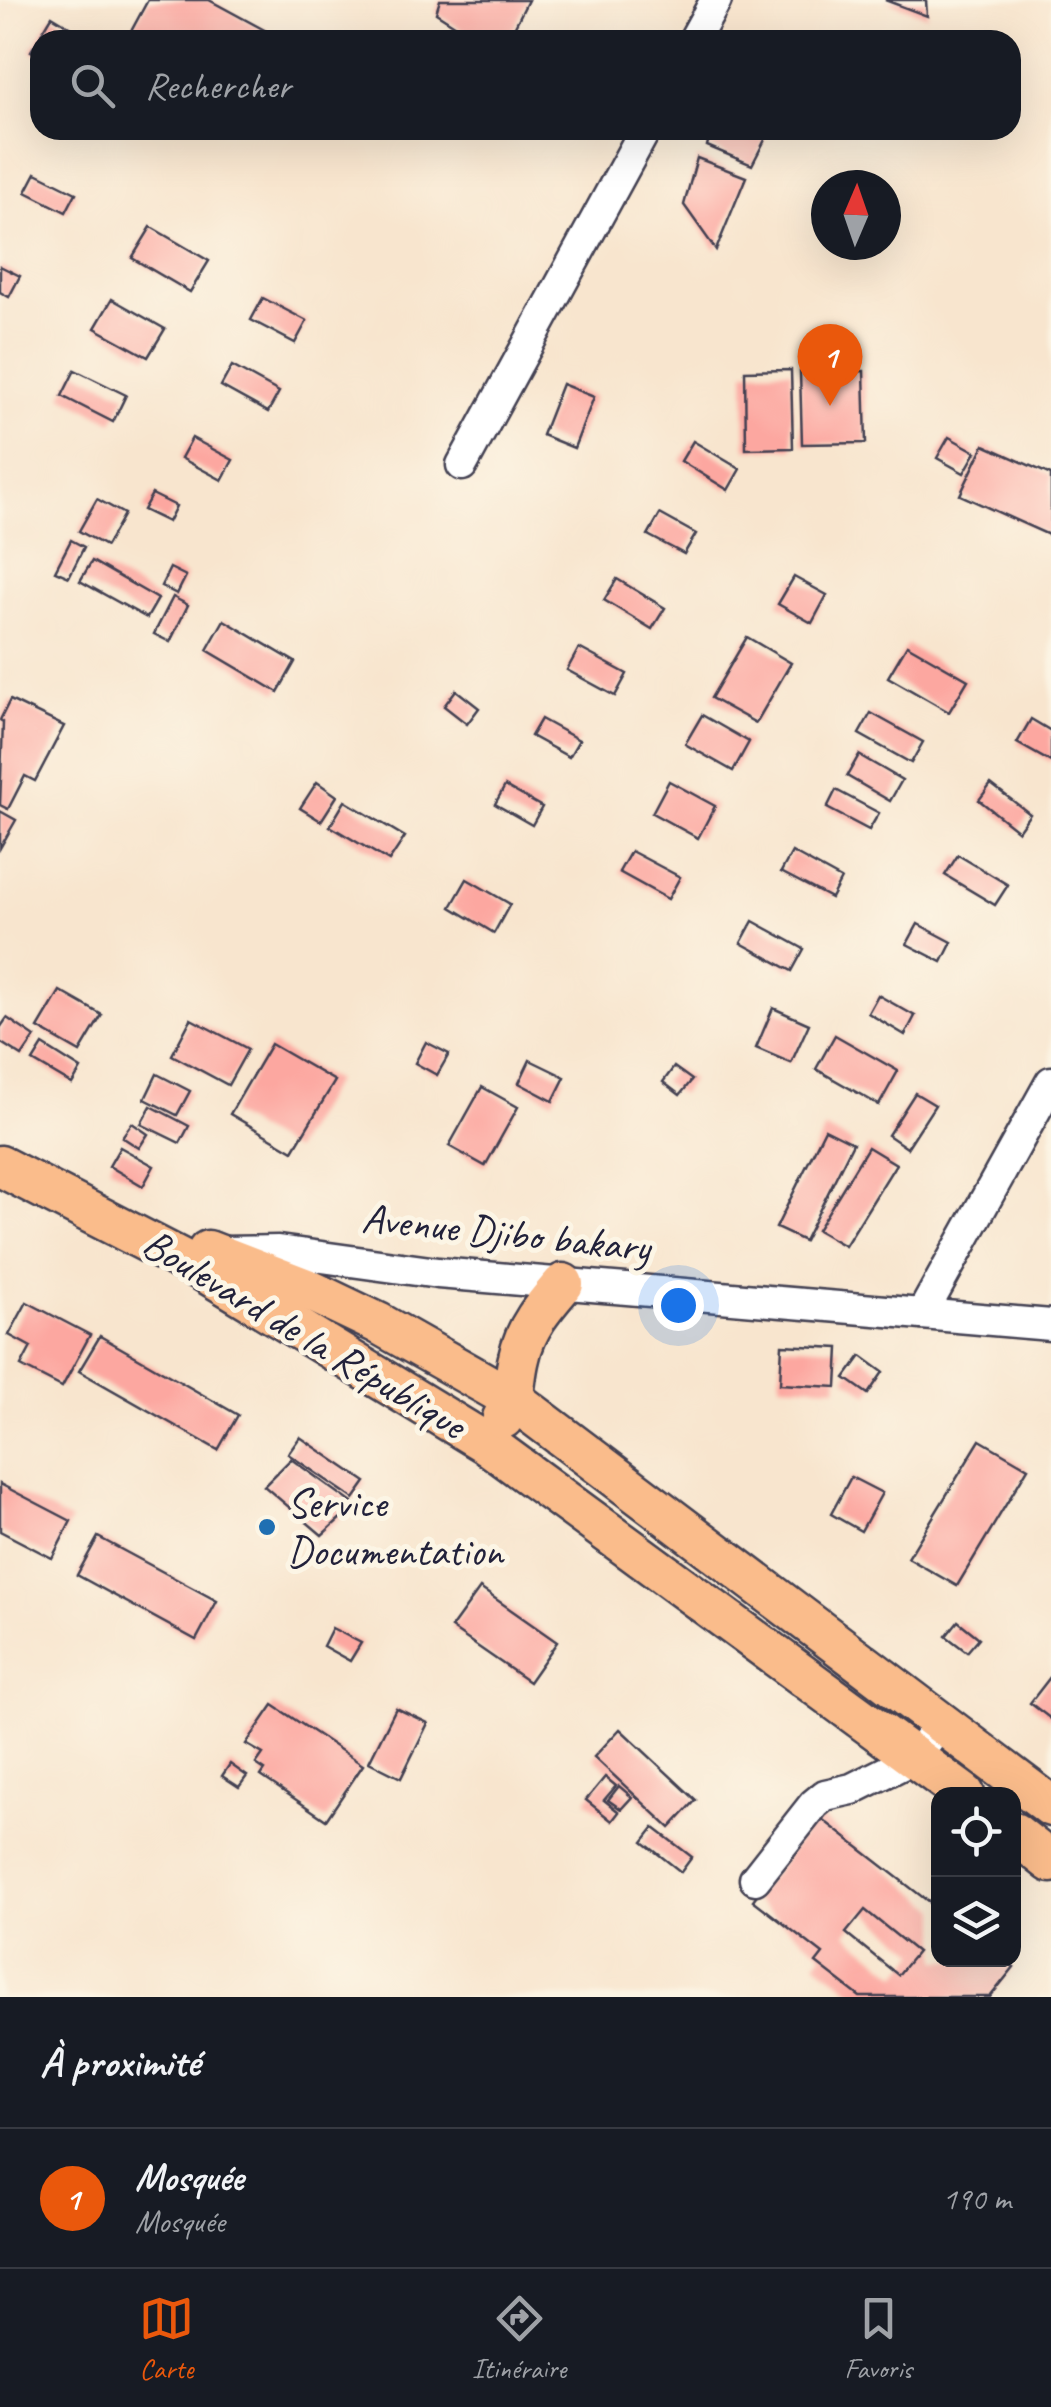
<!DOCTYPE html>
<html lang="fr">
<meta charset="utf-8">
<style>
:root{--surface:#171b24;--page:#20242c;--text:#f1f3f6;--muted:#9ea1a6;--line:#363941;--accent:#ea580c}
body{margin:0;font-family:Caveat,sans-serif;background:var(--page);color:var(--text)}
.controls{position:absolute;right:30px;bottom:30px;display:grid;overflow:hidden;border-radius:20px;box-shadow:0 10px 40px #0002}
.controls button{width:90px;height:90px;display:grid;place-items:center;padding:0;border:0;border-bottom:2px solid var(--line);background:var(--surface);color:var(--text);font:50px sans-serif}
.compass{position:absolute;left:811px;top:170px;width:90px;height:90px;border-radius:50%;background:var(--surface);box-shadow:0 10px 40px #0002;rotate:2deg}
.you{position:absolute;left:678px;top:1305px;width:35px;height:35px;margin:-25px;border:8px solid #fff;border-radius:50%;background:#1a73e8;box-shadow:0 0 0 15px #1a73e833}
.badge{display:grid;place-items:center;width:65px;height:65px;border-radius:50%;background:var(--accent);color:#fff;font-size:32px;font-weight:700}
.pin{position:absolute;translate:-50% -82px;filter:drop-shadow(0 2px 5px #0008)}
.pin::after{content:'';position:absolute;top:52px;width:35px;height:30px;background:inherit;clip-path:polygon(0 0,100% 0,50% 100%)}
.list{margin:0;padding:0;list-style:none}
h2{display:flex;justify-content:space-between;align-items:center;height:130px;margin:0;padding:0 40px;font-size:42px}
h2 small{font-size:32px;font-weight:400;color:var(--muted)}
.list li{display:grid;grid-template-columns:65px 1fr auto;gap:30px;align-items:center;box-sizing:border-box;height:140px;padding:0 40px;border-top:2px solid var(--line)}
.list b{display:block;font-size:38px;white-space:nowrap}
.list p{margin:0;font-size:32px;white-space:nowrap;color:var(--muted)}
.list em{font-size:32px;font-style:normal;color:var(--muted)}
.icon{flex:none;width:55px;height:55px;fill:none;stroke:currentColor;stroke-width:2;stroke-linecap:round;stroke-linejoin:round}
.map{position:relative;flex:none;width:1051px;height:1997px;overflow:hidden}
.search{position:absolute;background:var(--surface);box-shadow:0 10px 40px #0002;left:30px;right:30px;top:30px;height:110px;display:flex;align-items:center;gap:25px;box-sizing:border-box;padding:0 35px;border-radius:30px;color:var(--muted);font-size:38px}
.sheet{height:270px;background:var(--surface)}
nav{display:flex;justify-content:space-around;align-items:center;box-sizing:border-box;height:140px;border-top:2px solid var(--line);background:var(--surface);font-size:28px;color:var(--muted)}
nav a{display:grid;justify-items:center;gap:5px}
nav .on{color:var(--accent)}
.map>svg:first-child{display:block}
.building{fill:#fca7a0;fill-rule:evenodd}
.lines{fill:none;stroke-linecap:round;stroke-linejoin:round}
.minor-casing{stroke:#423f51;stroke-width:35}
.major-casing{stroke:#423f51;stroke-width:45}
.minor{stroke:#fff;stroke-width:30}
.major{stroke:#fabc8b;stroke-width:40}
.poi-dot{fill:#1f6fb2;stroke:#fcf5e5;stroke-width:4}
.labels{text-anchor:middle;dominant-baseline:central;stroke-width:10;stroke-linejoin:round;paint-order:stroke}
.street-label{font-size:42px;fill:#22223b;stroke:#fcf5e5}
.poi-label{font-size:42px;fill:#22223b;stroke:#fcf5e5;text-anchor:start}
</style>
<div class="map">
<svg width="1051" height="1997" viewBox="0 0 1051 1997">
<rect width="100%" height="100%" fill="#fcf5e5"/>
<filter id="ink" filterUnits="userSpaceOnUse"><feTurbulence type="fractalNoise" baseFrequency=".01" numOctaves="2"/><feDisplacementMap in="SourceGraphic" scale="20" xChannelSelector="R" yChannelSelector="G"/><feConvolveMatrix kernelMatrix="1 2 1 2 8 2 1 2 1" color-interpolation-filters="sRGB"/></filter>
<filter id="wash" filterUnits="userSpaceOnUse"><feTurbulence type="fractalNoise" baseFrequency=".0048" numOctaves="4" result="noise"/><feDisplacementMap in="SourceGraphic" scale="40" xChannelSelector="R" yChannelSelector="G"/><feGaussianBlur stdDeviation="2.25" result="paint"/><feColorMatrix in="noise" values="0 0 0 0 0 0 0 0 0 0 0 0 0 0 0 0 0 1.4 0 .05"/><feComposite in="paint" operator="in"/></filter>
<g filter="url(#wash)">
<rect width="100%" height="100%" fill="#f8e5ce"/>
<g id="blocks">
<g class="building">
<path d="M148,0H209L283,40H134L128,37Z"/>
<path d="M440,0H528L508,40H478L436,13Z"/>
<path d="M885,0H926L927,16Z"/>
<path d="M52,16L85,36L83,40H40V56L31,51Z"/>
<path d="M711,130H770L752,165L707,146Z"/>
<path d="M697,158L746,177L716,250L684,205Z"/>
<path d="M36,173L76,193L66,212L26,192Z"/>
<path d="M151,227L209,261L190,292L132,258Z"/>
<path d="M0,266L20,276L9,297L0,292Z"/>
<path d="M263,298L307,321L295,343L251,320Z"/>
<path d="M112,299L165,329L148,357L95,328Z"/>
<path d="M232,366L279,392L268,412L221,386Z"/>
<path d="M75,370L126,395L113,422L62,396Z"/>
<path d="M791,370L793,448L746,449L745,371Z"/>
<path d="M864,371L866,443L802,444L800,372Z"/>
<path d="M562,384L594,397L574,448L542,435Z"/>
<path d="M949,437L976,452L964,473L937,458Z"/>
<path d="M192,438L233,460L222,480L181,458Z"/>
<path d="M693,441L740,469L728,490L681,461Z"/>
<path d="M984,445L1051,475V536L960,495Z"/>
<path d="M152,494L176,506L168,522L143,510Z"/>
<path d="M97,499L124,514L106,546L79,531Z"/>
<path d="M660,514L696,534L684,554L648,535Z"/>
<path d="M71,540L84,547L69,577L55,571Z"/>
<path d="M92,561L158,599L147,618L80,581Z"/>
<path d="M170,568L186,576L177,594L161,586Z"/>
<path d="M794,577L827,595L812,623L778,604Z"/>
<path d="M617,579L665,608L652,629L604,600Z"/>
<path d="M173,597L188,605L170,642L154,634Z"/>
<path d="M224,620L295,662L278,692L207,650Z"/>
<path d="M747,637L791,663L756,723L711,698Z"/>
<path d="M907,645L968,680L949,712L888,677Z"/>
<path d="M579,648L627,674L615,696L567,670Z"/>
<path d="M456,690L479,708L467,724L444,706Z"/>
<path d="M10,700L64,726L35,781L25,776L8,809L0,805L3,722L0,720Z"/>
<path d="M871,713L923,742L911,763L859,734Z"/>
<path d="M702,715L749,742L733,771L685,744Z"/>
<path d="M541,719L579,740L569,757L531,736Z"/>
<path d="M1031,719L1051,731V762L1017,743Z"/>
<path d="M859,755L902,780L890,801L847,776Z"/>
<path d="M669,781L715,806L698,838L652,813Z"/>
<path d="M317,782L337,796L321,821L300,808Z"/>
<path d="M991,784L1030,814L1018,831L979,800Z"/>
<path d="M505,786L542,807L532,825L495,804Z"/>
<path d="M836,790L879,813L869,830L827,808Z"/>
<path d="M345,801L405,837L389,861L330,826Z"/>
<path d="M0,811L16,820L0,848Z"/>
<path d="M631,851L680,877L668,899L619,872Z"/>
<path d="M792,852L841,879L831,898L781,872Z"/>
<path d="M958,855L1008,885L995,905L945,875Z"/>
<path d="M467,879L510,904L494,933L451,907Z"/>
<path d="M753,921L804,949L792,971L741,943Z"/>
<path d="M918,924L952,942L942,962L907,944Z"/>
<path d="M60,991L102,1015L80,1052L38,1028Z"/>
<path d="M878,995L915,1016L905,1035L868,1013Z"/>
<path d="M773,1008L809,1024L791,1063L756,1048Z"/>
<path d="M7,1018L35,1037L22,1056L0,1042V1028Z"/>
<path d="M191,1019L248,1049L228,1085L172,1055Z"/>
<path d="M835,1035L898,1071L879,1105L816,1069Z"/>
<path d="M426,1042L449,1054L437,1075L415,1063Z"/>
<path d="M271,1044L335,1081L293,1151L230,1114Z"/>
<path d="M43,1045L81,1069L72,1084L33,1061Z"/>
<path d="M530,1060L565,1077L553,1101L519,1083Z"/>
<path d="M674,1067L692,1080L680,1095L663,1082Z"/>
<path d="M157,1074L190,1091L177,1115L145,1099Z"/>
<path d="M482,1087L518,1107L485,1166L449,1146Z"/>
<path d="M915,1093L935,1105L907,1148L888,1135Z"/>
<path d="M151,1106L189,1126L180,1143L141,1124Z"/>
<path d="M132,1123L148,1134L139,1148L122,1137Z"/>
<path d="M825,1129L853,1143L804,1241L776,1228Z"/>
<path d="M120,1147L154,1166L143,1186L109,1166Z"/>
<path d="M868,1147L896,1164L845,1246L817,1230Z"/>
<path d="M27,1302L90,1335L62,1387L21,1366L31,1347L9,1335Z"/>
<path d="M100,1336L238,1415L218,1450L79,1371Z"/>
<path d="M782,1345L839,1348L837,1387L780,1384Z"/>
<path d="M861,1356L883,1372L868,1394L845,1378Z"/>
<path d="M300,1437L366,1482L354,1499L288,1454Z"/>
<path d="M980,1440L1028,1468L957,1586L908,1558Z"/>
<path d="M291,1459L355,1505L322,1535L264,1486Z"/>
<path d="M851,1477L882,1493L861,1531L831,1514Z"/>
<path d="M0,1484L71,1521L52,1558L0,1531Z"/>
<path d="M98,1537L217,1601L196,1640L77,1575Z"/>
<path d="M480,1588L557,1642L529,1682L451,1628Z"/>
<path d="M958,1621L979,1638L967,1652L946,1636Z"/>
<path d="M332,1628L361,1643L350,1661L323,1646Z"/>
<path d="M1051,1676V1719L1030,1703Z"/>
<path d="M273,1705L363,1765L326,1820L261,1776L265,1770L256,1764L263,1754L246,1744Z"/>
<path d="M396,1708L428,1723L401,1778L369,1762Z"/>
<path d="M620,1729L696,1800L670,1828L594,1757Z"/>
<path d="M230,1764L247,1776L239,1787L222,1776Z"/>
<path d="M605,1777L616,1786L604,1800L619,1812L612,1821L586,1800Z"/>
<path d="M619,1786L632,1797L621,1809L608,1800Z"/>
<path d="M818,1816L938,1909V1960H1004L1014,1967L990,1997H860L816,1963L823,1954L753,1900ZM865,1910L917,1952L898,1975L846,1933Z"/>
<path d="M654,1828L692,1857L681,1872L643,1842Z"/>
</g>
</g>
</g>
<g filter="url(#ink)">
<use href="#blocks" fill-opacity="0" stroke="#423f51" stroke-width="2.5"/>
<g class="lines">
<g class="minor-casing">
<g id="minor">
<path d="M694,40L716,0"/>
<path d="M462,465L645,130"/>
<path d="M223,1252L278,1251L438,1273L1051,1325"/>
<path d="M922,1314L1051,1082"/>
<path d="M755,1879L814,1804L825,1795L852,1789L916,1757L942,1721"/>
</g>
</g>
<g class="major-casing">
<g id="major">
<path d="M0,1166L202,1270L486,1443L964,1794"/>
<path d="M208,1251L309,1290L378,1323L514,1400L1051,1806"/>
<path d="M503,1418C517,1395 513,1382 519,1358C525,1328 544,1306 563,1284"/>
<path d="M1014,1833L1051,1862"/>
</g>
</g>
<use href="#minor" class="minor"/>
<use href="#major" class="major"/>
</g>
</g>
<circle class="poi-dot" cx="267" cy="1527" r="10"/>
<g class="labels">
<g class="street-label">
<text transform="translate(506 1233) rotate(6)">Avenue Djibo bakary</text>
<text transform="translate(304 1334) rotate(31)">Boulevard de la République</text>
</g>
<g class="poi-label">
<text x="287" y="1503">Service<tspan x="287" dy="48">Documentation</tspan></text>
</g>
</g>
</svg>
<div class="controls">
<button><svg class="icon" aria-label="locate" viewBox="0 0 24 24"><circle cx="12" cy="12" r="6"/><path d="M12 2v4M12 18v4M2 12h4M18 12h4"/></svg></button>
<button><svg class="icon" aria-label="layers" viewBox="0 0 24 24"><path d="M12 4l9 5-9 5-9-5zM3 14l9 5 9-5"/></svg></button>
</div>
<svg class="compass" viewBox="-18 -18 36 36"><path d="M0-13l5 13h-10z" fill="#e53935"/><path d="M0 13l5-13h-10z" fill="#9ea1a6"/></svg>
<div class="you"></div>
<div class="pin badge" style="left:830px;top:406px">1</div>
<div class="search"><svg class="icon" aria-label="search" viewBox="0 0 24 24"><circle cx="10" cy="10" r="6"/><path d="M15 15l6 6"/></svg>Rechercher</div>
</div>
<section class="sheet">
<h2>À proximité<small></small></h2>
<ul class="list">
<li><span class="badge">1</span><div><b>Mosquée</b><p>Mosquée</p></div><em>190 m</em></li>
</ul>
</section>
<nav>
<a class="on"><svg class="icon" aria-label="map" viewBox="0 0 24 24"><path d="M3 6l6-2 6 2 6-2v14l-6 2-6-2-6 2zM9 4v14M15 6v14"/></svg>Carte</a>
<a><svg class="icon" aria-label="directions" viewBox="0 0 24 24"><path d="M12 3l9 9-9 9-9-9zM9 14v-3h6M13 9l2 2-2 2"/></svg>Itinéraire</a>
<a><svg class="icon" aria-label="saved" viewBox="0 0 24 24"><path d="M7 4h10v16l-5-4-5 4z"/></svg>Favoris</a>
</nav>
